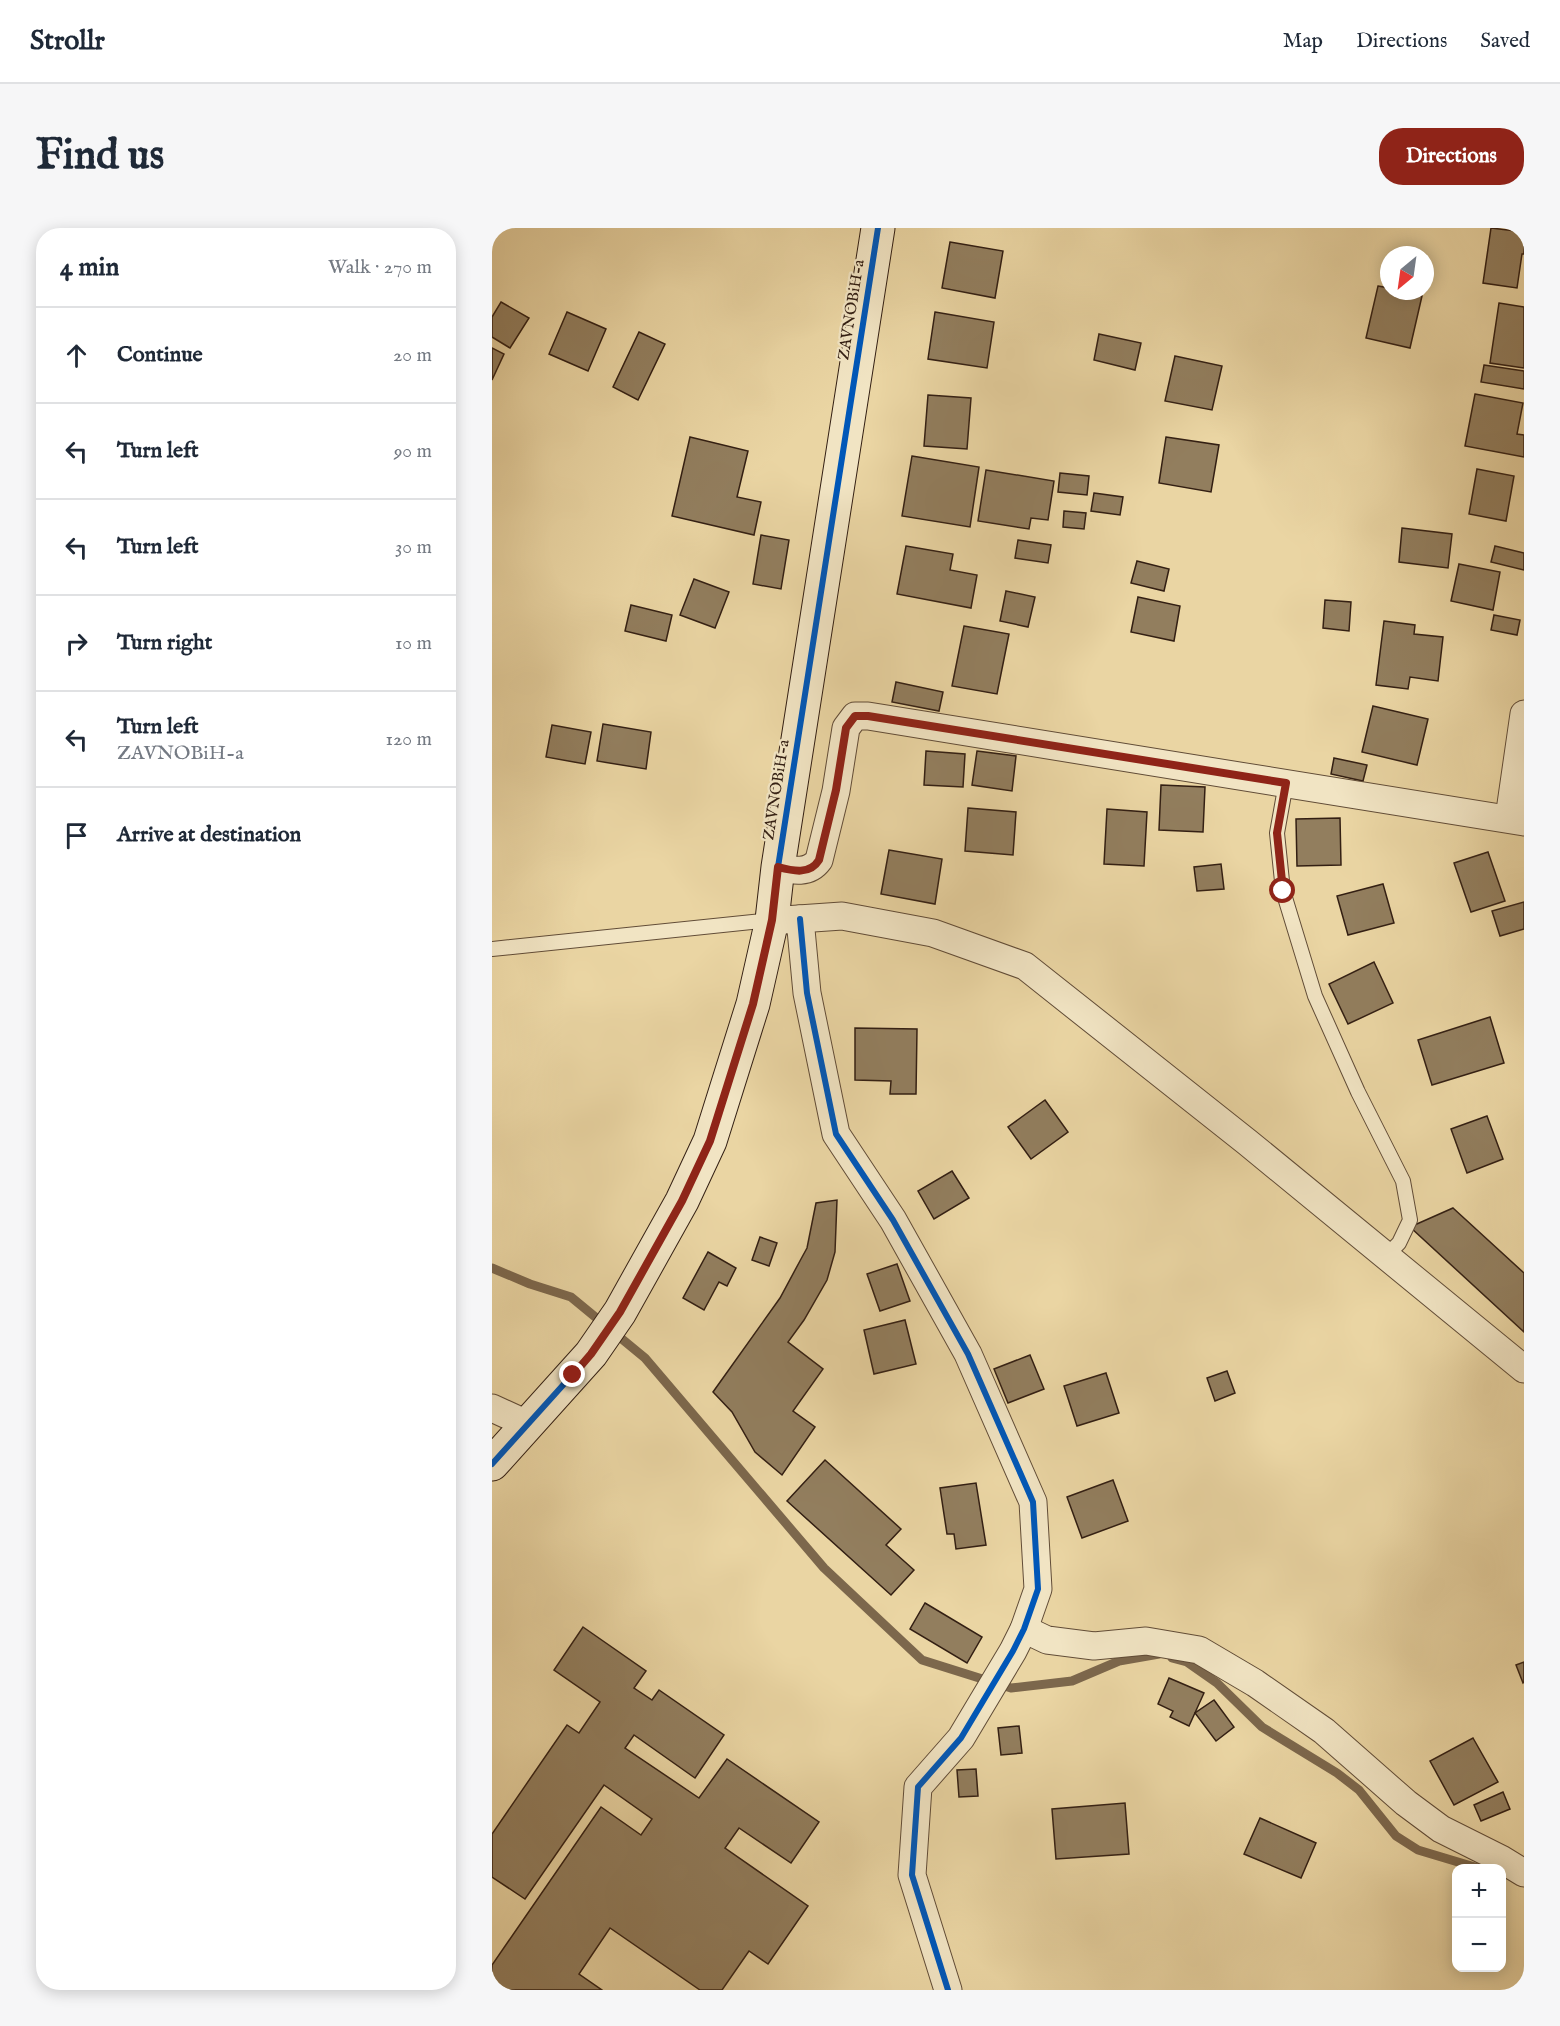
<!DOCTYPE html>
<meta charset="utf-8">
<style>
:root{--surface:#fff;--page:#f6f6f7;--text:#1f2937;--muted:#747a83;--line:#e0e1e3;--accent:#8f2418}
body{margin:0;font-family:"IM FELL English",serif;background:var(--page);color:var(--text)}
.controls{position:absolute;right:18px;bottom:18px;display:grid;overflow:hidden;border-radius:12px;box-shadow:0 3px 15px #0003}
.controls button{width:54px;height:54px;display:grid;place-items:center;padding:0;border:0;border-bottom:2px solid var(--line);background:var(--surface);color:var(--text);font:30px sans-serif}
.compass{position:absolute;left:888px;top:18px;width:54px;height:54px;border-radius:50%;background:var(--surface);box-shadow:0 3px 15px #0003;rotate:209deg}
.stop{position:absolute;width:18px;height:18px;margin:-14px;border:4px solid #8f2418;border-radius:50%;background:#fff}
.stop.end{background:#8f2418;border-color:#fff;box-shadow:0 2px 6px #0008}
.list{margin:0;padding:0;list-style:none}
h2{display:flex;justify-content:space-between;align-items:center;height:78px;margin:0;padding:0 24px;font-size:26px}
h2 small{font-size:20px;font-weight:400;color:var(--muted)}
.list li{display:grid;grid-template-columns:39px 1fr auto;gap:18px;align-items:center;box-sizing:border-box;height:96px;padding:0 24px;border-top:2px solid var(--line)}
.list b{display:block;font-size:22px;white-space:nowrap}
.list p{margin:0;font-size:20px;white-space:nowrap;color:var(--muted)}
.list em{font-size:20px;font-style:normal;color:var(--muted)}
.icon{flex:none;width:33px;height:33px;fill:none;stroke:currentColor;stroke-width:2;stroke-linecap:round;stroke-linejoin:round}
.map{position:relative;flex:none;width:1032px;height:1762px;overflow:hidden;border-radius:24px}
header{display:flex;align-items:center;gap:36px;box-sizing:border-box;height:84px;padding:0 30px;background:var(--surface);border-bottom:2px solid var(--line)}
header strong{font-size:28px}
nav{display:flex;gap:33px;margin-inline-start:auto;font-size:21px}
.intro{display:flex;align-items:center;justify-content:space-between;box-sizing:border-box;height:144px;padding:0 36px}
h1{margin:0;font-size:42px}
.button{padding:15px 27px;border-radius:24px;background:var(--accent);color:#fff;font-size:21px;font-weight:700}
main{display:flex;gap:36px;padding:0 36px}
aside{flex:1;background:var(--surface);border-radius:24px;box-shadow:0 3px 15px #0003}
.map>svg:first-child{display:block}
.lines{fill:none;stroke-linecap:round;stroke-linejoin:round}
.stream{stroke:#7c674c;stroke-width:9}
.building{fill:#927e5e;stroke:#331f13;stroke-width:1.5}
.service-casing{stroke:#614c37;stroke-width:16}
.minor-casing{stroke:#614c37;stroke-width:29}
.secondary-casing{stroke:#331f13;stroke-width:35}
.service{stroke:#f1e4c3;stroke-width:14}
.minor{stroke:#f1e4c3;stroke-width:27}
.secondary{stroke:#f1e4c3;stroke-width:33}
.cycleway-casing{stroke:#f1e4c3;stroke-width:10}
.cycleway{stroke:#0057b8;stroke-width:6}
.route{stroke:#8f2418;stroke-width:8}
.labels{text-anchor:middle;dominant-baseline:central;stroke-width:4.5;stroke-linejoin:round;paint-order:stroke}
.street-label{font-size:16px;fill:#331f13;stroke:#f1e4c3}
</style>
<header>
<strong>Strollr</strong>
<nav><a>Map</a><a>Directions</a><a>Saved</a></nav>
</header>
<div class="intro"><h1>Find us</h1><a class="button">Directions</a></div>
<main>
<aside>
<h2>4 min<small>Walk · 270 m</small></h2>
<ul class="list">
<li><svg class="icon" aria-label="ahead" viewBox="0 0 24 24"><path d="M12 20V5M6 11l6-6 6 6"/></svg><div><b>Continue</b></div><em>20 m</em></li>
<li><svg class="icon" aria-label="left" viewBox="0 0 24 24"><path d="M17 20v-9H6M10 6l-5 5 5 5"/></svg><div><b>Turn left</b></div><em>90 m</em></li>
<li><svg class="icon" aria-label="left" viewBox="0 0 24 24"><path d="M17 20v-9H6M10 6l-5 5 5 5"/></svg><div><b>Turn left</b></div><em>30 m</em></li>
<li><svg class="icon" aria-label="right" viewBox="0 0 24 24"><path d="M7 20v-9h11M14 6l5 5-5 5"/></svg><div><b>Turn right</b></div><em>10 m</em></li>
<li><svg class="icon" aria-label="left" viewBox="0 0 24 24"><path d="M17 20v-9H6M10 6l-5 5 5 5"/></svg><div><b>Turn left</b><p>ZAVNOBiH-a</p></div><em>120 m</em></li>
<li><svg class="icon" aria-label="arrive" viewBox="0 0 24 24"><path d="M6 21V4h12l-3 4 3 4H6"/></svg><div><b>Arrive at destination</b></div></li>
</ul>
</aside>
<div class="map">
<svg width="1032" height="1762" viewBox="0 0 1032 1762">
<rect width="100%" height="100%" fill="#ead5a3"/>
<filter id="stains"><feTurbulence type="fractalNoise" baseFrequency=".00333" numOctaves="4"/><feColorMatrix values="0 0 0 0 .2 0 0 0 0 .09 0 0 0 0 .02 0 0 0 .5 -.17"/></filter>
<radialGradient id="worn" r=".72"><stop offset=".6" stop-color="#630" stop-opacity="0"/><stop offset="1" stop-color="#630" stop-opacity=".3"/></radialGradient>
<g class="lines">
<g class="stream">
<path d="M0,1040L38,1056L79,1069L153,1130L332,1340L430,1432L519,1460L580,1453L627,1433L667,1426"/>
<path d="M680,1430L695,1434L725,1455L770,1499L845,1545L867,1562L904,1608L926,1622L986,1640"/>
</g>
</g>
<g class="building">
<path d="M999,0L1032,4V26H1030L1025,60L991,55Z"/>
<path d="M458,14L511,23L503,70L450,60Z"/>
<path d="M886,58L897,60V63H909L930,68L918,120L874,110Z"/>
<path d="M9,74L37,90L18,120L0,109V89Z"/>
<path d="M1007,75L1032,79V140L998,135Z"/>
<path d="M75,84L114,101L96,143L57,126Z"/>
<path d="M443,84L502,94L495,140L436,131Z"/>
<path d="M147,104L173,116L146,172L121,159Z"/>
<path d="M607,106L649,115L643,142L602,132Z"/>
<path d="M0,120L12,126L0,152Z"/>
<path d="M683,128L730,138L720,182L673,173Z"/>
<path d="M992,137L1032,143V161L989,154Z"/>
<path d="M983,166L1031,175L1025,206L1032,207V229L973,218Z"/>
<path d="M436,167L479,170L475,221L432,218Z"/>
<path d="M198,209L256,223L245,269L269,274L262,307L180,288Z"/>
<path d="M674,209L727,217L719,264L667,255Z"/>
<path d="M420,228L487,239L478,299L410,288Z"/>
<path d="M985,241L1022,248L1014,293L977,286Z"/>
<path d="M494,242L562,253L556,292L539,290L537,301L486,293Z"/>
<path d="M568,245L597,248L595,267L566,264Z"/>
<path d="M602,265L631,269L628,287L599,283Z"/>
<path d="M572,283L594,285L592,301L571,299Z"/>
<path d="M910,300L960,306L956,340L907,334Z"/>
<path d="M269,307L297,312L289,361L261,356Z"/>
<path d="M526,312L559,317L556,335L523,330Z"/>
<path d="M414,318L461,326L458,342L485,347L479,380L405,366Z"/>
<path d="M1003,318L1032,325V342L999,334Z"/>
<path d="M645,333L677,341L672,363L639,355Z"/>
<path d="M967,336L1008,344L1001,382L959,373Z"/>
<path d="M202,351L237,364L223,400L188,387Z"/>
<path d="M514,363L543,369L536,399L508,393Z"/>
<path d="M646,369L688,378L682,413L639,404Z"/>
<path d="M833,372L859,374L857,403L831,400Z"/>
<path d="M139,377L180,387L174,413L133,403Z"/>
<path d="M1002,387L1028,392L1025,407L999,402Z"/>
<path d="M892,393L923,397L922,406L951,409L946,453L918,449L916,461L884,457Z"/>
<path d="M472,398L517,406L505,466L460,458Z"/>
<path d="M404,454L451,464L447,483L400,474Z"/>
<path d="M881,478L936,491L925,537L870,524Z"/>
<path d="M111,496L159,504L154,541L105,533Z"/>
<path d="M60,497L99,504L93,536L54,529Z"/>
<path d="M434,523L473,526L471,559L432,557Z"/>
<path d="M485,523L524,528L520,563L480,557Z"/>
<path d="M842,530L875,537L871,553L839,546Z"/>
<path d="M669,557L713,559L711,604L667,602Z"/>
<path d="M476,580L524,584L521,627L473,623Z"/>
<path d="M615,581L655,584L652,638L612,636Z"/>
<path d="M848,590L849,637L805,638L804,591Z"/>
<path d="M397,622L450,631L443,676L389,666Z"/>
<path d="M996,624L1013,673L979,684L962,635Z"/>
<path d="M729,636L732,661L705,663L702,639Z"/>
<path d="M891,656L902,695L856,707L845,668Z"/>
<path d="M1032,674V701L1008,708L1000,683Z"/>
<path d="M882,734L901,775L856,796L837,756Z"/>
<path d="M998,789L1012,835L940,857L926,812Z"/>
<path d="M363,800L425,801L424,866H398L399,853L363,852Z"/>
<path d="M553,872L576,904L539,931L516,899Z"/>
<path d="M995,888L1011,931L975,945L959,901Z"/>
<path d="M460,943L477,970L442,991L426,963Z"/>
<path d="M345,972L343,1024L335,1052L312,1092L296,1114L331,1141L301,1183L323,1199L290,1247L263,1224L240,1184L221,1164L288,1070L309,1031L315,1020L324,975Z"/>
<path d="M961,980L1032,1045V1104L918,999Z"/>
<path d="M268,1009L285,1015L277,1038L260,1032Z"/>
<path d="M216,1024L244,1040L235,1058L227,1054L212,1082L191,1070Z"/>
<path d="M405,1036L418,1073L388,1083L375,1046Z"/>
<path d="M413,1092L424,1136L382,1146L372,1102Z"/>
<path d="M538,1127L552,1161L516,1175L502,1141Z"/>
<path d="M735,1143L743,1165L723,1173L715,1150Z"/>
<path d="M614,1145L627,1185L585,1198L572,1158Z"/>
<path d="M333,1232L409,1301L394,1317L422,1342L399,1367L295,1273Z"/>
<path d="M621,1252L636,1293L590,1310L575,1269Z"/>
<path d="M484,1255L494,1317L464,1321L462,1306H455L448,1260Z"/>
<path d="M433,1375L490,1409L475,1435L418,1401Z"/>
<path d="M91,1399L154,1443L142,1460L160,1472L167,1462L232,1507L203,1550L142,1507L133,1520L207,1570L235,1531L327,1594L299,1635L247,1600L233,1620L316,1678L276,1736L257,1723L230,1762H208L118,1700L87,1746L110,1762H0V1737L109,1579L149,1607L160,1591L112,1557L33,1671L0,1649V1606L75,1497L87,1505L108,1474L62,1442Z"/>
<path d="M1032,1434V1454L1031,1455L1024,1437Z"/>
<path d="M677,1450L712,1465L697,1498L678,1489L681,1483L666,1476Z"/>
<path d="M722,1472L742,1499L724,1513L703,1485Z"/>
<path d="M527,1498L530,1525L509,1527L506,1500Z"/>
<path d="M981,1510L1006,1554L962,1577L938,1533Z"/>
<path d="M484,1541L486,1568L467,1569L465,1542Z"/>
<path d="M1011,1564L1018,1581L989,1593L982,1577Z"/>
<path d="M633,1575L637,1626L564,1631L560,1581Z"/>
<path d="M768,1590L824,1615L809,1650L752,1626Z"/>
</g>
<g class="lines">
<g class="service-casing">
<g id="service">
<path d="M794,555L785,605L791,663L823,768L866,864L911,953L918,992L907,1015L894,1028"/>
<path d="M0,721L280,692"/>
</g>
</g>
<g class="minor-casing">
<g id="minor">
<path d="M1017,590L1032,486"/>
<path d="M286,639C301,643 317,646 327,632L344,563L354,500L363,488H376L1032,594"/>
<path d="M308,691L315,765L344,906L401,992L476,1126L541,1274L546,1361L532,1401L521,1423L469,1510L426,1559L420,1647L456,1762"/>
<path d="M292,692L350,688L441,705L533,738L755,914L1032,1141"/>
<path d="M0,1180L35,1196"/>
<path d="M532,1401L555,1412L602,1418L654,1413L707,1422L763,1455L832,1503L914,1575L949,1601L1009,1631L1032,1645"/>
</g>
</g>
<g class="secondary-casing">
<path id="secondary" d="M0,1236L99,1126L128,1084L190,973L218,913L261,776L280,692L286,639L386,0"/>
</g>
<use href="#service" class="service"/>
<use href="#minor" class="minor"/>
<use href="#secondary" class="secondary"/>
<g class="cycleway-casing">
<g id="cycleway">
<path d="M308,691L315,765L344,906L401,992L476,1126L541,1274L546,1361L532,1401L521,1423L469,1510L426,1559L420,1647L456,1762"/>
<path d="M0,1236L99,1126L128,1084L190,973L218,913L261,776L280,692L286,639L386,0"/>
</g>
</g>
<use href="#cycleway" class="cycleway"/>
</g>
<g class="lines">
<path class="route" d="M81,1147L99,1126L128,1084L190,973L218,913L261,776L280,692L286,639C301,643 318,647 327,632L344,562L354,500L363,488H376L794,555L785,605L791,663"/>
</g>
<g class="labels">
<g class="street-label">
<text transform="translate(360 82) rotate(-81)">ZAVNOBiH-a</text>
<text transform="translate(285 562) rotate(-81)">ZAVNOBiH-a</text>
</g>
</g>
<rect width="100%" height="100%" filter="url(#stains)"/>
<rect width="100%" height="100%" fill="url(#worn)"/>
</svg>
<div class="controls">
<button>+</button>
<button>−</button>
</div>
<svg class="compass" viewBox="-18 -18 36 36"><path d="M0-13l5 13h-10z" fill="#e53935"/><path d="M0 13l5-13h-10z" fill="#747a83"/></svg>
<div class="stop" style="left:791px;top:663px"></div>
<div class="stop end" style="left:81px;top:1147px"></div>
</div>
</main>
